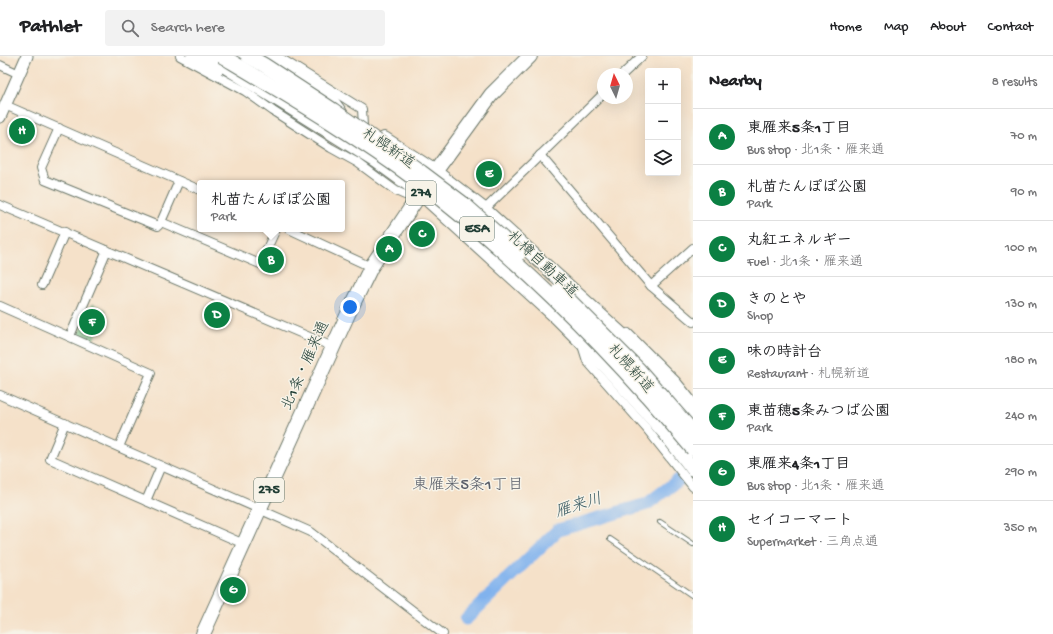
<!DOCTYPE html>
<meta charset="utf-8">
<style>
:root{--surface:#fff;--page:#f2f2f2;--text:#202124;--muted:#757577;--line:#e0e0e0;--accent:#0b8043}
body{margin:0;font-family:"Gochi Hand","Klee One",sans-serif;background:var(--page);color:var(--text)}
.controls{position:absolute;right:12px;top:12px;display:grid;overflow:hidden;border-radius:4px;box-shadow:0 4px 16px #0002}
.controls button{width:36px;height:36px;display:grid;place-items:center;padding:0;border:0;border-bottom:1px solid var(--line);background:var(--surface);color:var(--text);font:20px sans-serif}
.compass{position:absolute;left:597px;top:12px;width:36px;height:36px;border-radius:50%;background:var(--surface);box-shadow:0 4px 16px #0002;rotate:355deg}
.you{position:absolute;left:350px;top:251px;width:14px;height:14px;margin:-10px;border:3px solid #fff;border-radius:50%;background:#1a73e8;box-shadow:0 0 0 6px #1a73e833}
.badge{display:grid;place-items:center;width:26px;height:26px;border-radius:50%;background:var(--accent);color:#fff;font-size:13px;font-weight:700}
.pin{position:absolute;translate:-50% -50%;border:2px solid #fff;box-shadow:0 1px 4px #0006}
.popup{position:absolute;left:197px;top:124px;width:148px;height:52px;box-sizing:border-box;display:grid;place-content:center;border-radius:4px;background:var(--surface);filter:drop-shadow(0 1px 3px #0005);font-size:13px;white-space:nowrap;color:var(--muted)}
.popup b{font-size:15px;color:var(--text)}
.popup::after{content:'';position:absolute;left:50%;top:100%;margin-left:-8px;border:8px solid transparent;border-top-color:var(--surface)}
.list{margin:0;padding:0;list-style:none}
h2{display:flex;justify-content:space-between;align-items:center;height:52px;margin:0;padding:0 16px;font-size:17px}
h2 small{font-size:13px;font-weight:400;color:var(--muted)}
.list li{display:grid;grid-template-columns:26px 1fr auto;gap:12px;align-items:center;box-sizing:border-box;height:56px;padding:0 16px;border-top:1px solid var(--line)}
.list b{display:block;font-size:15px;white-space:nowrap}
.list p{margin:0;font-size:13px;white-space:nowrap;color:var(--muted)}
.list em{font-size:13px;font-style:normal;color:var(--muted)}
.icon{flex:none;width:22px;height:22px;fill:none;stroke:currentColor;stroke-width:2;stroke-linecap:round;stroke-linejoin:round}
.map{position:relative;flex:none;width:693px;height:578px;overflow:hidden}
header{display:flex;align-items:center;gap:24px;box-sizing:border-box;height:56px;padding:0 20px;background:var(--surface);border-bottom:1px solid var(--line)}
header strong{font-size:19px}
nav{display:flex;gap:22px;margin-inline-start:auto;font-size:14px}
.search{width:280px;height:36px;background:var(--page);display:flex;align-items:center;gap:10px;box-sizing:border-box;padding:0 14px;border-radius:4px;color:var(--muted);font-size:15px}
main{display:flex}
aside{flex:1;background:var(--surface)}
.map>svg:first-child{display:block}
.grass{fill:url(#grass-tufts);stroke:#528a66}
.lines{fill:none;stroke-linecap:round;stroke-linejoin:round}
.river{stroke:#81b2ed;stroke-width:13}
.lane-casing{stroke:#6a7668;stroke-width:6}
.street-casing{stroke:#6a7668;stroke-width:10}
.secondary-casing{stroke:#6a7668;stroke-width:13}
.highway-casing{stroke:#6a7668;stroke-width:16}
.lane{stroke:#fff;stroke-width:4}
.street{stroke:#fff;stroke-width:8}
.secondary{stroke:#fff;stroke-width:11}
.highway{stroke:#fff;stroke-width:14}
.highway-bridge-casing{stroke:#6a7668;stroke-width:16;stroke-linecap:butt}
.highway-bridge{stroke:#fff;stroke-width:14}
.labels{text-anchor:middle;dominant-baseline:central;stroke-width:3;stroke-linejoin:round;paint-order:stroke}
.shield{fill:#f7f3e8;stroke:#60746a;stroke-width:1}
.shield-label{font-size:14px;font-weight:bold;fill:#1f3d34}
.street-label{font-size:15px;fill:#1f3d34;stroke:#f7f3e8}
.neighbourhood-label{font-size:16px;fill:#5a5f6a;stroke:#f7f3e8}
.water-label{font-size:16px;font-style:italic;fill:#385a62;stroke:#f7f3e8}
</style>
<header>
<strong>Pathlet</strong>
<div class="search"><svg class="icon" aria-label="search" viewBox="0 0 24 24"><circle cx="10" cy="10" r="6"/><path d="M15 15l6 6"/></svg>Search here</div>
<nav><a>Home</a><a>Map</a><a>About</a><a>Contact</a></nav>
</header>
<main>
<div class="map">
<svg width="693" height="578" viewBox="0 0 693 578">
<defs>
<pattern id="grass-tufts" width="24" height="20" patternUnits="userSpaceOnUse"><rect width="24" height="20" fill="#85d798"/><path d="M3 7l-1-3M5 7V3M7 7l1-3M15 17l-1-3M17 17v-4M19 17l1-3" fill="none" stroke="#72b984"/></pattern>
</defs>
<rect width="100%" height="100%" fill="#f7f3e8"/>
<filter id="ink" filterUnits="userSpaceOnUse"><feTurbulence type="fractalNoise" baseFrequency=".025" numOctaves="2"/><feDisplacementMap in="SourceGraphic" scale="8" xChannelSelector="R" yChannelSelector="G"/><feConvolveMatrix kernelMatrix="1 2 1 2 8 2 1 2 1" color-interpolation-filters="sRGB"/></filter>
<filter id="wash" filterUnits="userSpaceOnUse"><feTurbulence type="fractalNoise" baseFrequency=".012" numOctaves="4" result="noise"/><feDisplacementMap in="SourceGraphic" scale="16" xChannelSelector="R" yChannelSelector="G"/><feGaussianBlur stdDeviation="0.9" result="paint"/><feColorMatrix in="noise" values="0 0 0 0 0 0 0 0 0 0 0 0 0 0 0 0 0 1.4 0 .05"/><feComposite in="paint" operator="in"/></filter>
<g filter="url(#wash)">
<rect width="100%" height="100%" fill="#f5e1c9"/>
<g class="grass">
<path d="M269,197L278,200L273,211L264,207Z"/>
<path d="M92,248L106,254L93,284L78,279Z"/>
</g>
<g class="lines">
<path class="river" d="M466,563L558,474L647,448L680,423"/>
</g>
</g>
<g filter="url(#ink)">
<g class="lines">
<g class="lane-casing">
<g id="lane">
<path d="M660,466L693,488"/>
<path d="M610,483L693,540"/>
</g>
</g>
<g class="street-casing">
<g id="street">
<path d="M180,0L245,35L273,55L331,92L358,107L396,135L405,139L420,137"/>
<path d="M277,0L362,53L363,70"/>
<path d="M0,9L19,18"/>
<path d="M623,18L642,0"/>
<path d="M5,49L200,134"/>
<path d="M59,72L41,112L45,124L158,170L161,166"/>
<path d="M540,99L651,230L693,266"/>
<path d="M179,125L161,166L260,208L276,173"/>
<path d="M0,149L333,291"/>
<path d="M484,154L603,38"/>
<path d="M289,173L371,211"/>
<path d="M42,229L65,176"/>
<path d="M651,230L693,192"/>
<path d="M0,250L151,317L119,391"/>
<path d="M628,277L676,325L693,346"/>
<path d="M70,280L107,194"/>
<path d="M582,289L587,305L646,372L693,431"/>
<path d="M0,339L311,476L443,578"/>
<path d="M65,367L50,403L244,488"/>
<path d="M146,445L161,410"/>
</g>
</g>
<g class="secondary-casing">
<path id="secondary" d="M0,61L27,0"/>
</g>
<g class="highway-casing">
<g id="highway">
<path d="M194,0L217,12"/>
<path d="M209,0L377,105L421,137L557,261L606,310L666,378L693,413"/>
<path d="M236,0L258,12"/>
<path d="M269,4L329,42L340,57"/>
<path d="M384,83L435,116L484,154L626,283L664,324L693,358"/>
<path d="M203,578L348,258L371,211L435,116L491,39L530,0"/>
</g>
</g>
<use href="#lane" class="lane"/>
<use href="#street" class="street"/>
<use href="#secondary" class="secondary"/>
<use href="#highway" class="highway"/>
<g class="highway-bridge-casing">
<g id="highway-bridge">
<path d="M222,0C289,40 357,80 420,127C521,204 612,296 693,393"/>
<path d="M248,0L264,9L333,54L421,116L465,149L519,197"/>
<path d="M559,234L639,314L693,376"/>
</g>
</g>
<use href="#highway-bridge" class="highway-bridge"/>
</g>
</g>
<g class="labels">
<g class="shield">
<rect x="406" y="125" width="30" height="24" rx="3"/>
<rect x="460" y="161" width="34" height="24" rx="3"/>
<rect x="254" y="422" width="30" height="24" rx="3"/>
</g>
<g class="shield-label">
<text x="421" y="137">274</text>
<text x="477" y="173">E5A</text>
<text x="269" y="434">275</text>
</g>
<g class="street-label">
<text transform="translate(388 93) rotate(34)">札幌新道</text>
<text transform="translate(542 209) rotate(43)">札樽自動車道</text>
<text transform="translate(306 310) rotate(-66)">北1条・雁来通</text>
<text transform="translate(630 313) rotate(48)">札幌新道</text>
</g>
<g class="neighbourhood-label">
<text x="468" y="430">東雁来5条1丁目</text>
</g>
<g class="water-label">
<text transform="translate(579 451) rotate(-18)">雁来川</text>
</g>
</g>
</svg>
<div class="controls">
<button>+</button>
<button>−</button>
<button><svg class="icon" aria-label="layers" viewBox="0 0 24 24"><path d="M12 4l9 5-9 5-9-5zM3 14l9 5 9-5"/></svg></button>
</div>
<svg class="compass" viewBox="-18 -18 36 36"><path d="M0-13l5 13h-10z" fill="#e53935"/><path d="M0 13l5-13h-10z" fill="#757577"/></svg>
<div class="you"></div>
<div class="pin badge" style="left:389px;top:193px">A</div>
<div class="pin badge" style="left:271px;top:204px">B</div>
<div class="popup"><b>札苗たんぽぽ公園</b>Park</div>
<div class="pin badge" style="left:422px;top:178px">C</div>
<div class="pin badge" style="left:217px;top:259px">D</div>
<div class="pin badge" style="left:489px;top:118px">E</div>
<div class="pin badge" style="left:92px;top:266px">F</div>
<div class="pin badge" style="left:233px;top:534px">G</div>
<div class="pin badge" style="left:22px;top:75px">H</div>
</div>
<aside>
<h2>Nearby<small>8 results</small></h2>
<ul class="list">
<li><span class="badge">A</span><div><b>東雁来5条1丁目</b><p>Bus stop · 北1条・雁来通</p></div><em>70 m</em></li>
<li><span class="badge">B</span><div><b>札苗たんぽぽ公園</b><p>Park</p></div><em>90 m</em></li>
<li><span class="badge">C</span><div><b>丸紅エネルギー</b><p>Fuel · 北1条・雁来通</p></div><em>100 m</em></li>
<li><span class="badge">D</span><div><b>きのとや</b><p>Shop</p></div><em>130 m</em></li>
<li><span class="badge">E</span><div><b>味の時計台</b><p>Restaurant · 札幌新道</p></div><em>180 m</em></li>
<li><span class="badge">F</span><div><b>東苗穂5条みつば公園</b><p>Park</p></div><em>240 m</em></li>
<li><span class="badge">G</span><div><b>東雁来4条1丁目</b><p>Bus stop · 北1条・雁来通</p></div><em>290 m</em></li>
<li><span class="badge">H</span><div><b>セイコーマート</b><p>Supermarket · 三角点通</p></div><em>350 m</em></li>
</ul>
</aside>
</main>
